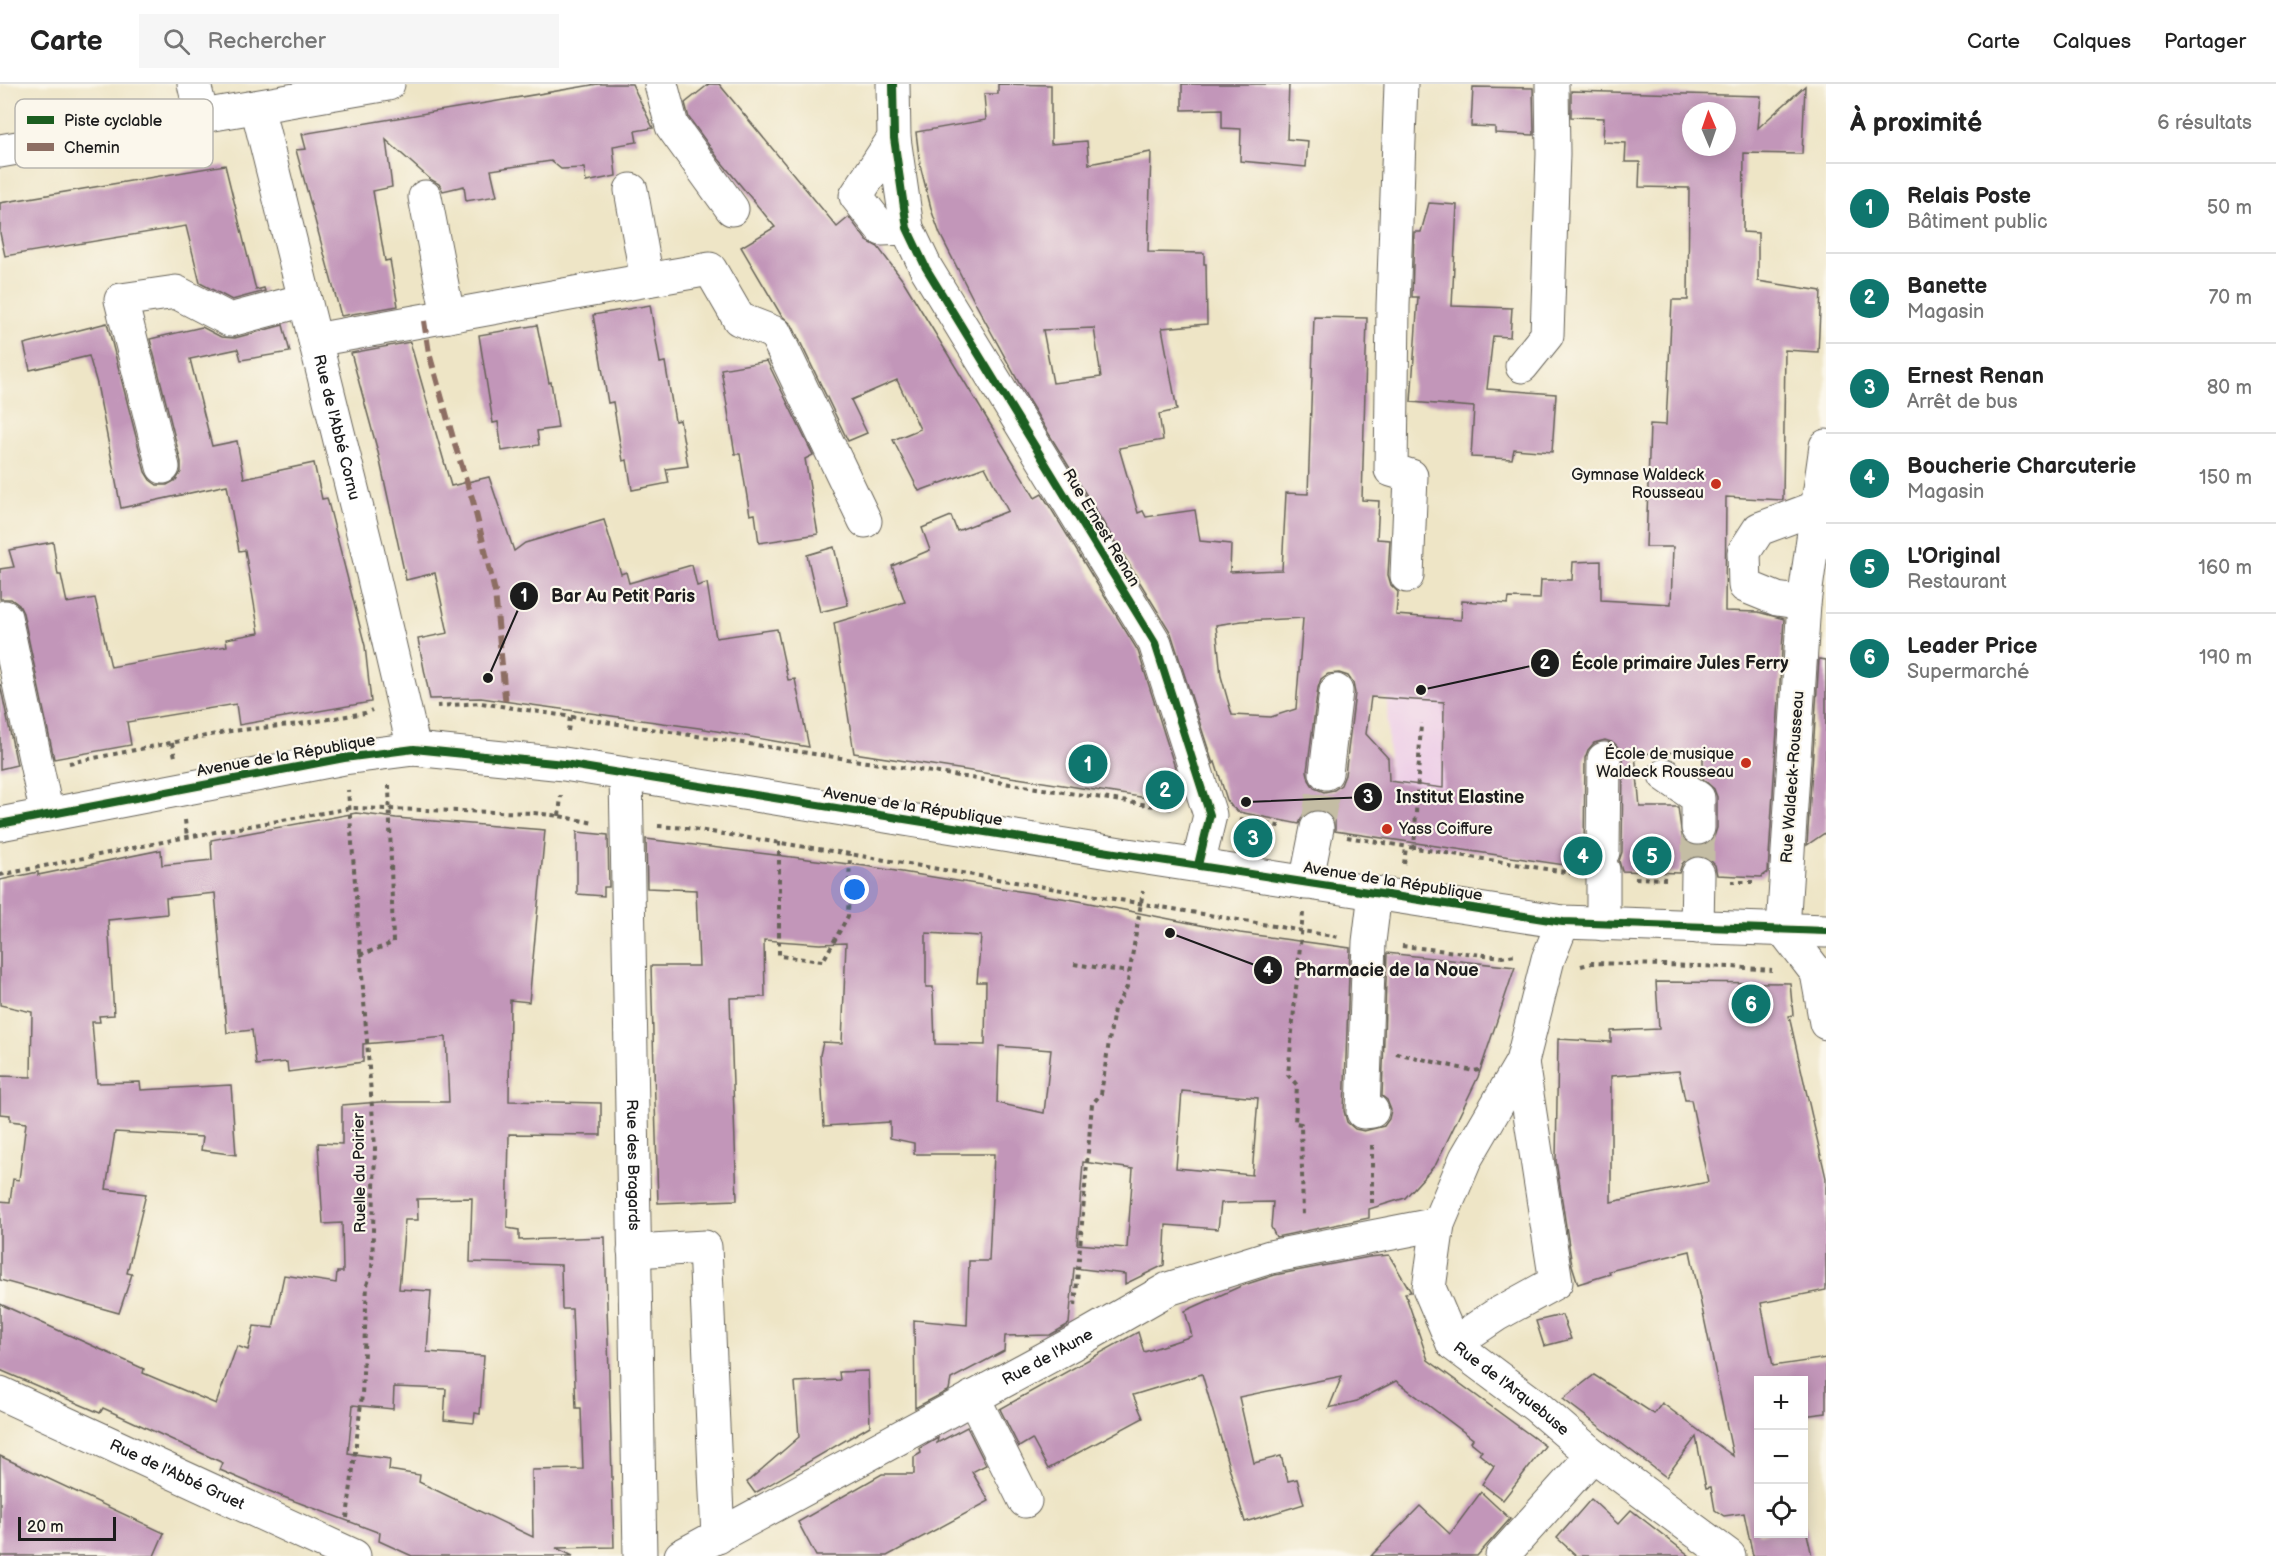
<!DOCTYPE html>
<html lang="fr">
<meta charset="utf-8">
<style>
:root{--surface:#fff;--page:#f6f6f6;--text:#222;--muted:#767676;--line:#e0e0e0;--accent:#0f766e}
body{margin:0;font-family:"Balsamiq Sans",sans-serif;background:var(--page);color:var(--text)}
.controls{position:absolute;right:18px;bottom:18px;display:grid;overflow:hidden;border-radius:0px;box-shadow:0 3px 15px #0003}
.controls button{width:54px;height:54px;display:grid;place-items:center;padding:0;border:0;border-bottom:2px solid var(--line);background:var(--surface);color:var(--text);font:30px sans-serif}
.compass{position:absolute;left:1682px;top:18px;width:54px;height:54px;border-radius:50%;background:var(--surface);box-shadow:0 3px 15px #0003;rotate:358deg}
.scale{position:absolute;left:18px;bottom:15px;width:98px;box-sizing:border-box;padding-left:6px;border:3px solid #1c1c1c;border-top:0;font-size:16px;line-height:21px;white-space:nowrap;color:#1c1c1c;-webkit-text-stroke:4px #fbf7ec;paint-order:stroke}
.you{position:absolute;left:855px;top:806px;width:21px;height:21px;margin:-15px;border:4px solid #fff;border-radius:50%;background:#1a73e8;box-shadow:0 0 0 9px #1a73e833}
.badge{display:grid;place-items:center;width:39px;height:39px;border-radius:50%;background:var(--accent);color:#fff;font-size:20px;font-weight:700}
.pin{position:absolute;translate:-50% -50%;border:3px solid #fff;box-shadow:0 2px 6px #0006}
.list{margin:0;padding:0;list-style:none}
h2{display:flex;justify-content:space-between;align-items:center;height:78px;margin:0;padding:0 24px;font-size:26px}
h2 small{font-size:20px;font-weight:400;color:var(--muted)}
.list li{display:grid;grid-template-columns:39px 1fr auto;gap:18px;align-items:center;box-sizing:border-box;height:90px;padding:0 24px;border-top:2px solid var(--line)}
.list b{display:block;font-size:22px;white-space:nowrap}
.list p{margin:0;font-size:20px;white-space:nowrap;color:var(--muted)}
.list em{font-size:20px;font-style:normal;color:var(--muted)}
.icon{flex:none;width:33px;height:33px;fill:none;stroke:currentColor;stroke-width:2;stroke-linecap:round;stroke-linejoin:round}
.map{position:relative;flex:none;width:1826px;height:1472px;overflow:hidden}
header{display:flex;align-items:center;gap:36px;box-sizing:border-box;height:84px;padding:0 30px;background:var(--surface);border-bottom:2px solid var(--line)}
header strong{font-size:28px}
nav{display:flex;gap:33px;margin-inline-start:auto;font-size:21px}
.search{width:420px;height:54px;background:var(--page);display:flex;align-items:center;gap:15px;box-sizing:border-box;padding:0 21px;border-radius:0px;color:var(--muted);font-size:22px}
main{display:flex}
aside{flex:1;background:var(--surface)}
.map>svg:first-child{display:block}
.built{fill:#eed0e7}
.building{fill:#c296b9;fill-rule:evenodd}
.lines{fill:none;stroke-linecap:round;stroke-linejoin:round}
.minor-tunnel{stroke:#c4bda4;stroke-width:33;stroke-dasharray:33 16;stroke-linecap:butt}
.minor-casing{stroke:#666258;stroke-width:35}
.major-casing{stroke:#666258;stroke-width:35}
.path{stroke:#666258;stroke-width:4;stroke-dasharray:4.5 4.5;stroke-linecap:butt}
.minor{stroke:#fff;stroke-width:33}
.major{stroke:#fff;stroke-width:33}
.quiet{stroke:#8d6e63;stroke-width:6;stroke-dasharray:12 6;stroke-linecap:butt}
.cycleway-casing{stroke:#fbf7ec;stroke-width:11}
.cycleway{stroke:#1b5e20;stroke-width:8}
.poi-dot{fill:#c8321e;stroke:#fbf7ec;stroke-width:2}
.labels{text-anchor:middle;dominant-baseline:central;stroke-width:4.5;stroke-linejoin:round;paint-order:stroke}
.street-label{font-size:16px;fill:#1c1c1c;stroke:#fbf7ec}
.poi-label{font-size:16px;fill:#1c1c1c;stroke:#fbf7ec;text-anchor:end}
.key{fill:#fbf7ec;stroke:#b8b5ae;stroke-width:1.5}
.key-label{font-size:16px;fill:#1c1c1c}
.leader{fill:none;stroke:#1c1c1c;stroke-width:2}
.callout-dot{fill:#1c1c1c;stroke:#fbf7ec;stroke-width:2}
.mark-label{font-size:18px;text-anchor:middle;font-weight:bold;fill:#fff}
.callout-label{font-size:18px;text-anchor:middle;font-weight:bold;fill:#1c1c1c;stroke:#fbf7ec;stroke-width:4.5;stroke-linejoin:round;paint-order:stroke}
</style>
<header>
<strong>Carte</strong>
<div class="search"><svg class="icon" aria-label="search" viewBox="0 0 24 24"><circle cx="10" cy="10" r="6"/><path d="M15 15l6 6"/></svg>Rechercher</div>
<nav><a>Carte</a><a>Calques</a><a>Partager</a></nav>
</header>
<main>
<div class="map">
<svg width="1826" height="1472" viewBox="0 0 1826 1472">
<rect width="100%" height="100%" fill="#fbf7ec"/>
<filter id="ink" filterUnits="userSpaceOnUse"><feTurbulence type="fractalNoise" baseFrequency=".0167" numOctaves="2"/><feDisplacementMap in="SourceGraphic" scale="12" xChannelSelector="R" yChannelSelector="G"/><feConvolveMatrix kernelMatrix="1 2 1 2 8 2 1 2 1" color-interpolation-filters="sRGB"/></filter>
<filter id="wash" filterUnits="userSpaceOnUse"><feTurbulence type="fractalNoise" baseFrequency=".008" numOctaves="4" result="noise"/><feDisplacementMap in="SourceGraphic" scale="24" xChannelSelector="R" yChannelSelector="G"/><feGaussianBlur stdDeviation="1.35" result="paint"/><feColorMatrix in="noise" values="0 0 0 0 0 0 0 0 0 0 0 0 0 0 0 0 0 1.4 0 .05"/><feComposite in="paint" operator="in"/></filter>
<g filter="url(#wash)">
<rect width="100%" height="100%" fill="#eee5c6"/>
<path class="built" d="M1392,531L1461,536L1453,627L1466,695L1461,767L1396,757L1405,699L1389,697L1387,614Z"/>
<g id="blocks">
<g class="building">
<path d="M598,0H632L653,44L635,47L637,58L613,62L616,92L586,98L584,84L561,85L551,77L491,86L497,112L466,117L464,102L443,107L439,100L430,95L386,56L392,103L373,107L385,177L390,176L398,222L341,232L296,66L306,65L302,50Z"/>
<path d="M709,0H719L837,143L849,133L867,157L878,163L904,198L1035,414L1042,410L1138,567L1184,712L1179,719L854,669L834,539L905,518L892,482L930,466L922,444L951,432L957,447L1008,427L985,383L919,407L893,356L920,345L897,296L851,316L867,349L848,357L792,241L781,231L741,163L775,143L718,74L689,34L685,19Z"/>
<path d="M998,0L1051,1V60L1087,57L1089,80L1151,68L1148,168L1204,169V180H1206L1207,240L1162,244L1177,326L1159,330L1163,356L1119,364L1138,429L1143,427L1146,433L1195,426L1200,457L1231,460L1230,488L1282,486L1286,409L1308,410L1314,233L1367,234L1362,416L1379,417L1377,455L1390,456L1388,491L1391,501L1398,508L1396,531L1461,536L1462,517L1508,520L1509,514L1540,515L1541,496H1572L1573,478L1601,477V516L1671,520L1673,463H1646L1650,340L1666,341L1672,216H1688L1689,104L1639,103L1640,78H1625L1626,59L1603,58L1604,34L1571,33V7L1761,12L1758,44L1805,2L1802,70L1744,69L1743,148L1758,149V197L1821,207L1818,268L1785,266L1783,416L1726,413L1725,527L1758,528L1784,535L1768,788L1761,793L1717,791L1715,781L1708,774L1698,771L1689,773L1682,780L1679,789L1622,787L1619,777L1622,768L1623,675L1620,665L1614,659L1605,656L1594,659L1588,666L1585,674L1584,768L1587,777L1585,784L1335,747V737L1330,730L1320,726H1310L1303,731L1299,740L1239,728L1232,723L1227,716L1215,678L1213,680L1171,549L1030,319L973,215L940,150L932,128L920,81L916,48L986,36L984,10H998ZM1691,27H1727V63H1691ZM1094,244L1101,293L1053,299L1043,246ZM1303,534L1296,625L1271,633L1232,631L1221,592L1216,541L1242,537ZM1339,589L1348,592L1353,599L1355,609L1345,691L1341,701L1334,706L1324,708L1314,704L1309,696L1307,687L1318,604L1321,595L1328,590ZM1371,613L1444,618L1443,704L1389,697L1388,674L1366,650ZM1703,667V695L1714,705L1717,713V744L1714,753L1708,760L1697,763L1688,760L1682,753L1678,723H1640L1635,670Z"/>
<path d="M1182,0H1289L1287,55L1308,57L1306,83L1240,77L1241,45L1222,44V25L1182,26Z"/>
<path d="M1473,3L1533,4L1534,51L1495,49V43L1471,42Z"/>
<path d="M225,81L256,206L264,204L265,207L232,216L200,199L186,142L5,172L0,149V119Z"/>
<path d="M1429,119L1457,121L1452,222L1512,224L1510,253L1493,252L1487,305L1556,310L1552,368L1514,365L1512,375L1471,373L1474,323L1411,318L1418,213H1412L1414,148H1421Z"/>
<path d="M650,221L660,279L665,278L675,337L680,336L688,382L666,385L669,399L632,406L627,376L623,377L613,318L608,319L593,231Z"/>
<path d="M107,239L145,388L150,396L157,401H167L176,396L181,388V378L150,255L202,243L221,253L235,254L283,241L290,268L241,276L238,265L190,275L212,362L237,357L244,394L314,379L322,415L327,414L365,562L371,618L239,641L236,620L127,638L131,661L54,675L23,529L19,521L11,515H0V485L14,483L9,466L53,458L58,491H61L67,519L95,514L111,583L227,562L226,555L259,549L245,466L239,467L227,401L121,424L97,300L89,272L30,286L24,260Z"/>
<path d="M537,241L549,299L551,298L558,344L537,347L539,361L502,367L498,338L493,339L479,251Z"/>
<path d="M410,258L451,402L489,393L514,467L525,459L604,436L621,490L626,488L629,499L692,481L697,502L707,499L716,554L777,545L788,596L795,595L809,663L699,644L481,614L430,615L418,555L448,549L435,489L406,496L378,368L351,269Z"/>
<path d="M767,277L813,371L805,375L818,450L759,459L755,430L750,431L740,370H735L721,285Z"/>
<path d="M834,463L848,521L820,528L807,471Z"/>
<path d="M1819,575L1826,576V748L1807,761Z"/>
<path d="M0,600L17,681L0,685Z"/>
<path d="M356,729L396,734L545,746L529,918L510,916L509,1017L601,1019V1051L509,1050L507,1144L519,1146V1156L605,1153L614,1463L556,1464L573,1472H412L379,1457L380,1449L281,1412L220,1386L223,1379L103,1324L100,1329L0,1286V1220L144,1285L143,1289L216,1320L237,1262L248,1266L254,1242L273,1244L284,1191L336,1199L337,1188H343L342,1139L323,1140L318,1059L342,1060V1021L380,1018H449L446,953L363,960V978L288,988L287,978L256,981L252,946L227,949L215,809L166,814L167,830L108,836L114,931L99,932L100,938H92L97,999L140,998L141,1006L231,1001L236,1071L201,1066L203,1053L115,1048L106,1105L146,1110L127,1189L132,1190L119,1229L0,1196V1117L10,1118L13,1095L19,1096L26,1039L10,1037V1031L0,1030V992L31,993L32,928L0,921V796L38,788V791L161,766L162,781L212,776L211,756ZM472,1114L470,1178L561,1181L562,1225H572L576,1324H581L583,1385L532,1386L533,1453L419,1398L420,1391L389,1386L390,1375L348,1369L353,1321L393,1325L394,1303L446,1305L444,1336L474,1339L475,1329L480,1330L484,1272L427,1268L431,1207L399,1205L405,1136H418L417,1115Z"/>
<path d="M577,748L608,751L609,803H604V812L577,810Z"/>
<path d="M646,755L865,782L1074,816L1240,849L1350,864L1344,1027L1347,1038L1355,1045L1364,1047L1384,1042L1389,1035L1391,1026L1387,1016L1382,1012L1387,869L1515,883L1478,993L1436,1080L1405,1114L1369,1125V1134L1276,1153L1271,1143L1273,1118L1221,1119L1218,1145L1166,1141L1164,1181L1125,1200V1190L1074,1184L1069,1240L1050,1251L1005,1252L1004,1267L951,1295L949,1306L915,1324L914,1236L967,1241L969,1177H989L994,1070H914V1059L890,1054V1038L824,1042L820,971L823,958L842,959L846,859L820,860L764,856L765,913L730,914L737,1116L658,1119L651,882H699L696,806L647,804ZM926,849L981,852L977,898H986L985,961L935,960L933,903H926ZM999,962L1051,966L1044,1029L997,1019ZM1182,1007L1258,1014L1252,1091L1176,1084ZM1083,1078L1133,1085L1127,1164L1077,1160Z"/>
<path d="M1656,898L1790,899L1793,931L1789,932L1826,1094V1206L1761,1219L1773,1282L1826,1274V1329L1803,1332V1296H1758V1449H1803V1432L1812,1472H1753L1744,1429L1724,1432L1715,1426L1711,1403L1706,1404L1696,1353L1666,1393L1563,1315L1594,1291L1654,1330L1662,1319L1733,1372L1690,1167L1609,1187L1610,1190L1578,1200L1572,1181L1556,1077L1558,955L1611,958V947L1659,945ZM1679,987L1685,1016H1691L1708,1098L1611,1118V992Z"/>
<path d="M1389,1171L1411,1208L1405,1209L1428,1276L1545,1362L1503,1416L1482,1400L1494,1382L1479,1370L1482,1367L1471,1358L1473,1355L1396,1297L1357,1317L1329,1324L1342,1292L1239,1313L1254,1379L1281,1372L1288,1397L1297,1395L1304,1420L1245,1438L1202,1290L1133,1311L1143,1334L1048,1385L1032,1355L1019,1363L1000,1325L1138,1248L1144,1268L1192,1252L1185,1227L1241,1202L1275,1191L1369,1173Z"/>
<path d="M1562,1231L1571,1255L1544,1262L1536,1237Z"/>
<path d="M868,1287L870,1342L755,1409L747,1398L799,1353L795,1298L840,1296L839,1288Z"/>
<path d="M967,1343L986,1381L972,1388L989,1417L887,1472H816L798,1438L882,1390H914V1373L921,1369L920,1364L938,1354L937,1359Z"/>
<path d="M0,1372L164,1449L154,1472H0Z"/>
<path d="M1481,1408L1510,1435L1477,1472H1371L1420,1422L1450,1450Z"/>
<path d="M1591,1415L1618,1440L1631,1426L1690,1472H1577L1557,1454Z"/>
</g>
</g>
</g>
<g filter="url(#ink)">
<use href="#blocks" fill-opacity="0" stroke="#666258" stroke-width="1.5"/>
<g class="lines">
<g class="minor-tunnel">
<path d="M1317,744L1326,689"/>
<path d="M1698,744V790"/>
</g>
<g class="minor-casing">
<g id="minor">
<path d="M194,0L202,33"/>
<path d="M661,0L672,42L732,125"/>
<path d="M893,0L894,54L907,144L926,184L1155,559L1210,731L1198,781"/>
<path d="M1401,0L1393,222L1391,386L1411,392L1407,492"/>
<path id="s1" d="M257,23L367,465L414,665"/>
<path d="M894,54L856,112L882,145L907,144"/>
<path d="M0,67L388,0"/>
<path d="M425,113L448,232"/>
<path d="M647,196L710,185L739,235L775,249L865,437"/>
<path d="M315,256L647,196L631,106"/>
<path d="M1522,282L1547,251L1553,70L1552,0"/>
<path d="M1826,362L1804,519L1783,845L1817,889L1826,939"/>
<path d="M163,383L121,216L176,208L230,236L305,216"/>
<path d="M1804,519L1777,515L1745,502L1744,468L1759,445L1818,423"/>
<path d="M5,533L47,731"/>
<path d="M1326,689L1336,607"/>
<path id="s2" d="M626,691L640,1472"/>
<path d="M1665,691L1698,714V744"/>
<path d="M1603,768L1604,675"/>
<path d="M1603,786V840"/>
<path d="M1306,799L1317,744"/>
<path id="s3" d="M1563,838L1548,875L1522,978L1466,1074L1438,1140L1429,1204L1453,1260L1536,1322L1593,1371L1729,1472"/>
<path d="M1697,843L1698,790"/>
<path d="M1372,1027L1363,1028L1369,858L1375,809"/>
<path d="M634,1167L705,1163L718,1453"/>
<path d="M1453,1260L1496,1231L1556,1198L1522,978"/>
<path id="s4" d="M0,1309L354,1472"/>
<path d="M973,1313L1025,1417"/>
<path id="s5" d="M681,1472L1072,1260L1168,1205L1270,1173L1438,1140"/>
<path d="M1502,1472L1593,1371"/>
</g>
</g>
<g class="major-casing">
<path id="major" d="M0,740L344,674L414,665L564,680L1121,770L1563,838L1826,847"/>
</g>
<g class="path">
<path d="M437,622L481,619L1174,725"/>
<path d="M568,647L570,633"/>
<path d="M172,659L175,673"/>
<path d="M69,679L231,647L300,640L365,629L372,626"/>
<path d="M559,732L561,712"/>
<path d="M1240,735L1283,743"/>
<path d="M185,736L187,753"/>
<path d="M658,742L686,744L850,770L1338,853"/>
<path d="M1347,753L1571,789"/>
<path d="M779,758V872L823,877L848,832L850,770"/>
<path d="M1414,765L1421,639"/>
<path d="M1404,780L1406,763"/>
<path d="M0,791L187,753L351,724L534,729L559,732L594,739"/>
<path d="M1635,794L1666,795"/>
<path d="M1731,798H1753"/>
<path d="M1303,829L1288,991L1297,1001L1295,1039L1301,1040L1303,1134"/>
<path d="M1402,862L1502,873L1516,871"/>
<path d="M360,871L393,859L389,701"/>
<path d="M1074,880L1129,888"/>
<path d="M1581,882L1592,879L1732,883L1772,886"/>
<path d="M1396,969L1473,987L1479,986"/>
<path d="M1372,1061V1119"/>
<path d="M1075,1222L1092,1020L1101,1010L1114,925L1127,903L1143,807"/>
<path d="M347,1434L362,1311L367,1201L372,1187L375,1063L348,706"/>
</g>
<use href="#minor" class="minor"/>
<use href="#major" class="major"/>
<path class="quiet" d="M424,237L429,269L455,361L473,417L495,508L506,623"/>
<g class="cycleway-casing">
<g id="cycleway">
<path d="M893,0L894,54L907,144L926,184L1155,559L1210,731L1198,781"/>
<path d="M0,740L344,674L414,665L564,680L1121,770L1563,838L1826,847"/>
</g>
</g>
<use href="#cycleway" class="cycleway"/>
</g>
</g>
<g class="poi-dot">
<circle cx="1716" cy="400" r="6"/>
<circle cx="1746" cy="679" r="6"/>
<circle cx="1387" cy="745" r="6"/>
</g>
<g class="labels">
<g class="street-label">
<text stroke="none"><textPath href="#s1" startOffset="330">Rue de l'Abbé Cornu</textPath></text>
<text transform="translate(1101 444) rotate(59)">Rue Ernest Renan</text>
<text transform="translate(286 672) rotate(-10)">Avenue de la République</text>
<text transform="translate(1793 693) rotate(-86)">Rue Waldeck-Rousseau</text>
<text transform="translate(913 723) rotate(9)">Avenue de la République</text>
<text transform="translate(1393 798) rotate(9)">Avenue de la République</text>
<text stroke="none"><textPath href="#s2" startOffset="390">Rue des Bragards</textPath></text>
<text transform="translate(360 1089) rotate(-91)">Ruelle du Poirier</text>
<text stroke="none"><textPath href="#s5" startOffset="417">Rue de l'Aune</textPath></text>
<text stroke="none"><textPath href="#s3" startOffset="528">Rue de l'Arquebuse</textPath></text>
<text stroke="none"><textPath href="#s4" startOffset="195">Rue de l'Abbé Gruet</textPath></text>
</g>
<g class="poi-label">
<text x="1704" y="391">Gymnase Waldeck<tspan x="1704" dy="18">Rousseau</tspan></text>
<text x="1734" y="670">École de musique<tspan x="1734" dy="18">Waldeck Rousseau</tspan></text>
<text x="1399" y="745" text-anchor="start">Yass Coiffure</text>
</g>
</g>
<rect x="15" y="15" width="198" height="69" rx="9" class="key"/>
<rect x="27" y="32" width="27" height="8" fill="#1b5e20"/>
<rect x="27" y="59" width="27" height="8" fill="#8d6e63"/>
<g class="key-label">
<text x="64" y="42">Piste cyclable</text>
<text x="64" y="69">Chemin</text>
</g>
<path class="leader" d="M488 594L524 512M1421 606L1545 579M1246 718L1368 713M1170 849L1268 886"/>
<g class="callout-dot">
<circle cx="488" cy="594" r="6"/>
<circle cx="1421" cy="606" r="6"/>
<circle cx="1246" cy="718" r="6"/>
<circle cx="1170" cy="849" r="6"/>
<circle cx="524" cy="512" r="15"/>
<circle cx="1545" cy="579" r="15"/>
<circle cx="1368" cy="713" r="15"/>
<circle cx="1268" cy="886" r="15"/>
</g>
<g class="mark-label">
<text x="524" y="518">1</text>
<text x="1545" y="585">2</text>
<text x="1368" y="719">3</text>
<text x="1268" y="892">4</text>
</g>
<g class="callout-label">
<text x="623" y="518">Bar Au Petit Paris</text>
<text x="1680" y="585">École primaire Jules Ferry</text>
<text x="1460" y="719">Institut Elastine</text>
<text x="1387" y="892">Pharmacie de la Noue</text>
</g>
</svg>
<div class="controls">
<button>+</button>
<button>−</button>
<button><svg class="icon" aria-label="locate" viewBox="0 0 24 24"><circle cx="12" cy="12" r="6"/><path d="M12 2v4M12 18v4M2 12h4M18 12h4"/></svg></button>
</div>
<svg class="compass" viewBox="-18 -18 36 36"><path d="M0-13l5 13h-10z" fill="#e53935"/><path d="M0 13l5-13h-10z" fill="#767676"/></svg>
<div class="scale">20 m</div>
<div class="you"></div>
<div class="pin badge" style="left:1088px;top:680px">1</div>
<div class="pin badge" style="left:1165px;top:706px">2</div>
<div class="pin badge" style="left:1253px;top:754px">3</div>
<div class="pin badge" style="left:1583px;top:772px">4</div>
<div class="pin badge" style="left:1652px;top:772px">5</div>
<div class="pin badge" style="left:1751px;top:920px">6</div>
</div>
<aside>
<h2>À proximité<small>6 résultats</small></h2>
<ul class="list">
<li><span class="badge">1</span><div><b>Relais Poste</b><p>Bâtiment public</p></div><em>50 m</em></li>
<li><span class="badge">2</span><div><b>Banette</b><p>Magasin</p></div><em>70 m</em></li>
<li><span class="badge">3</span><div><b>Ernest Renan</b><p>Arrêt de bus</p></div><em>80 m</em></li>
<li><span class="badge">4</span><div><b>Boucherie Charcuterie</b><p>Magasin</p></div><em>150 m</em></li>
<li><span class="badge">5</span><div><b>L'Original</b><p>Restaurant</p></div><em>160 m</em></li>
<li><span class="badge">6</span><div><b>Leader Price</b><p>Supermarché</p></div><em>190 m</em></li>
</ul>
</aside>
</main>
